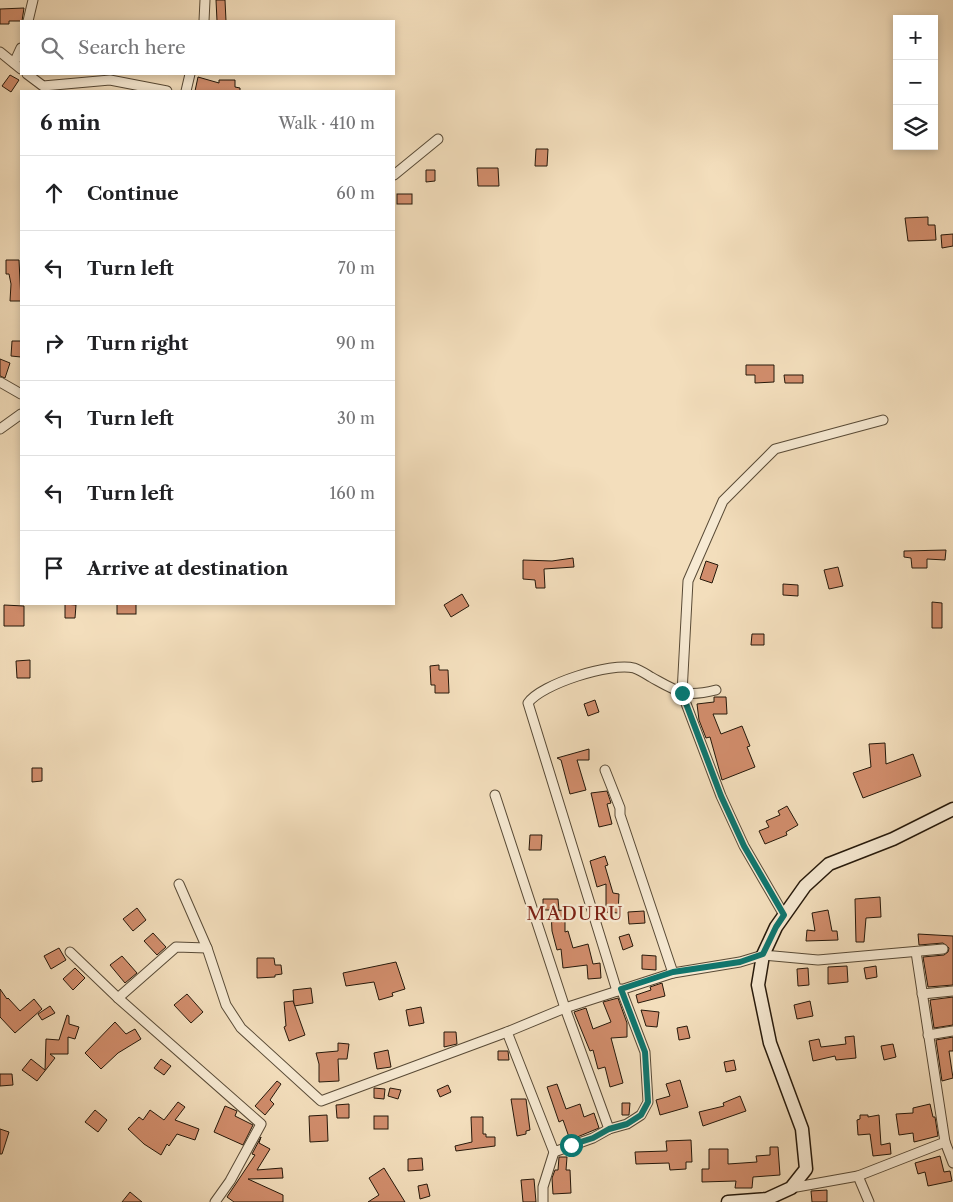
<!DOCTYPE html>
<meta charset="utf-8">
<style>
:root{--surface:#fff;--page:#f6f6f6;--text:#202124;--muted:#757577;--line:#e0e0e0}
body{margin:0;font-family:"Libre Caslon Text",serif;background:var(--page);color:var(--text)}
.controls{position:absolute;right:15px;top:15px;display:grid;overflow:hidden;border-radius:0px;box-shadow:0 2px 8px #0003}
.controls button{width:45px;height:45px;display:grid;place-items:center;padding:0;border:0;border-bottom:1px solid var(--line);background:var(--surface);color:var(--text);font:25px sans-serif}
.stop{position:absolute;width:15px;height:15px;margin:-11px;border:4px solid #0f766e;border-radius:50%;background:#fff}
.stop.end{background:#0f766e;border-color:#fff;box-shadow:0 1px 5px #0008}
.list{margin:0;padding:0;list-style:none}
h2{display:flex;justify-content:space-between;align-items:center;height:65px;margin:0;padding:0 20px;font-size:21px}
h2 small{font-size:16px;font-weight:400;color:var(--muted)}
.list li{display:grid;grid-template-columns:32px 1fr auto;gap:15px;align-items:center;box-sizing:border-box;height:75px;padding:0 20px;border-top:1px solid var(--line)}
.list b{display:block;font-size:19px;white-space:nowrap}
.list em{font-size:16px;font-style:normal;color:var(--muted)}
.icon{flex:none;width:28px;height:28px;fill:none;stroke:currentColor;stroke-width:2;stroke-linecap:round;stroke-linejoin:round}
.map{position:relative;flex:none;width:953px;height:1202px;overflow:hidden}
.search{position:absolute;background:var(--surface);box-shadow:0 2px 8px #0003;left:20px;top:20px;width:375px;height:55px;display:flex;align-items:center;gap:12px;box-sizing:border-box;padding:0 18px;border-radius:0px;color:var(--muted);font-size:19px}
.panel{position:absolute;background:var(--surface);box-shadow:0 2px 8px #0003;left:20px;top:90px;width:375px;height:515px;border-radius:0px}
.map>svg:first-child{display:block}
.building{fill:#d18d6c;stroke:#25180a}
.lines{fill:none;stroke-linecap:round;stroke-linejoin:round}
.minor-casing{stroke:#584a36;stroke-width:11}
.secondary-casing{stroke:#25180a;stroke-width:15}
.minor{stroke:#f7ead3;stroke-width:9}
.secondary{stroke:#f7ead3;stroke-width:12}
.route{stroke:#0f766e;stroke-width:6}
.labels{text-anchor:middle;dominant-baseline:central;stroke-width:4.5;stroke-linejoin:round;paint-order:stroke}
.quarter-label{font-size:19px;letter-spacing:1px;fill:#7a1f14;stroke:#f7ead3}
</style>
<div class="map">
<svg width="953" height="1202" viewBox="0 0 953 1202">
<rect width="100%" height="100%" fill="#f3debc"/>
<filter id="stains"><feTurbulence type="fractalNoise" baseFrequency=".004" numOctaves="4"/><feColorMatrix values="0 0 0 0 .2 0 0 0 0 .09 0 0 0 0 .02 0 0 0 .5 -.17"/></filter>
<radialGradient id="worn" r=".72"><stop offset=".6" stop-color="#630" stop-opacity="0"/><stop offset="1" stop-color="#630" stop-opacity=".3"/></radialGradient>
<g class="building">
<path d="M216,0H225L226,21H217Z"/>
<path d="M24,8L22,21H9V24H0V9Z"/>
<path d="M10,75L19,80L11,92L2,86Z"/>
<path d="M198,77L219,83V80H235V87L240,88V91H195Z"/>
<path d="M536,149H548L547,166H535Z"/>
<path d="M477,168H498L499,186H478Z"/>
<path d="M426,170H435V181L426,182Z"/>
<rect x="397" y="194" width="15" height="10"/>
<path d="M928,217V225H935L936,240L908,241L905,218Z"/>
<path d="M953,234V246L942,248L941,235Z"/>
<path d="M6,260H19L21,301H10L11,284L9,274H6Z"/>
<path d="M12,341H21V357L11,356Z"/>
<path d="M0,359L10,363L5,378L0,376Z"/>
<path d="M746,365H774V382L755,383V375H746Z"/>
<path d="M784,375H803V383H785Z"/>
<path d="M946,550L945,560L927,559V568H912L911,558L904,557V551Z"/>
<path d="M573,558L574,567L544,569L545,588H536L535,580L523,579V560L552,561Z"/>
<path d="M706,561L718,565L712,583L700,579Z"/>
<path d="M838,567L843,586L829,589L824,570Z"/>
<path d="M783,584L798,585V596L783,595Z"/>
<path d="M462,594L469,606L451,617L444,605Z"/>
<path d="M932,602L942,603V628H932Z"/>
<path d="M65,604L76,605L75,618H65Z"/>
<rect x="117" y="604" width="19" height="10"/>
<path d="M4,605L24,606V626H4Z"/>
<path d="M752,634H764V645H751Z"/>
<path d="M30,660V678H17L16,661Z"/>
<path d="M439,665V670H448L449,693H435V685H431L430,666Z"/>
<path d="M714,697H726L727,714H713L721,734L742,726L750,746L747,747L755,767L722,780L710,737L706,738L699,720L697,704L714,702Z"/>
<path d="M595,700L599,712L588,716L584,704Z"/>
<path d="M885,743L886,764L913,754L921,776L863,798L853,773L871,767L869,744Z"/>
<path d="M589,749V760H577L586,790L570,794L561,760L557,758Z"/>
<path d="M32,768H42V781L32,782Z"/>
<path d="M607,791L611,803L607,804L612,824L599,827L591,793Z"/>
<path d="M787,806L798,825L786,832L787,835L765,844L759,831L769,827L766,821L780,815L778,811Z"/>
<path d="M530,835H542L541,850H529Z"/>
<path d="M605,856L608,865L605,866L613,893L619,894L618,913L606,912V884L597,887L590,861Z"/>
<path d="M880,897L881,917L866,918L864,942H856L855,899Z"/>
<path d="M543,899H558L559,910H543Z"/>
<path d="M137,908L146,920L133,931L123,919Z"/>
<path d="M565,910V932L568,931L573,948L588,944L593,964L600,963L601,978L588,979L587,965L563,968L561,949L557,950L552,931L551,911Z"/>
<path d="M828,910L832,931H837L838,940L806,941L807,930L815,931L812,913Z"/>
<path d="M644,911L645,923L629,924L628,912Z"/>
<path d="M153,933L166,947L157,955L144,941Z"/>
<path d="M629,934L633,946L623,950L619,937Z"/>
<path d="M918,934L953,936V985L928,987L923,957L944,955L948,952L949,948L943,943L919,945Z"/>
<path d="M59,948L66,960L51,969L44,956Z"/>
<path d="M642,955L656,956V970L642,969Z"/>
<path d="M122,956L137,973L125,983L110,965Z"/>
<path d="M257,958H274L275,965H281L282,974L275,975V977L257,978Z"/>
<path d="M396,962L405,989L392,993L393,996L379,1000L374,982L346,986L343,973Z"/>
<path d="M847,966L848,982L828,984V967Z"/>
<path d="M876,966L877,977L866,979L864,968Z"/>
<path d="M75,968L85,978L73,990L63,979Z"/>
<path d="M808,968L809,985L798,986L797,969Z"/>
<path d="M662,983L665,996L638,1003L636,995L651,990L650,987Z"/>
<path d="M311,988L313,1003L294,1006L293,990Z"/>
<path d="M0,989L7,999L8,998L20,1011L34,999L42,1009L15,1033L0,1017Z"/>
<path d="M187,994L203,1012L191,1023L174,1005Z"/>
<path d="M953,997V1025L934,1028L930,1000Z"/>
<path d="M618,998L627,1023V1037L611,1038L623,1083L610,1087L605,1067L598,1069L593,1050L590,1051L574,1012L586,1008L593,1029L611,1022L603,1002Z"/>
<path d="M293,1001L305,1035L289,1041L284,1027L286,1026L284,1002Z"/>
<path d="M810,1001L813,1016L797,1019L794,1005Z"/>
<path d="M50,1006L55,1013L42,1020L38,1014Z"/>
<path d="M421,1007L424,1023L409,1026L406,1010Z"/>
<path d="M641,1010L659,1012L657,1027L646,1026Z"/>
<path d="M67,1015L69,1016V1024L79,1027L75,1039L68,1037V1054H50L55,1058L37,1081L22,1070L31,1059L45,1070L46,1039L59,1040Z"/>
<path d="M115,1022L126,1034L135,1029L141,1039L118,1053L101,1069L85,1053Z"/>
<path d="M687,1026L690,1038L679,1040L677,1028Z"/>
<path d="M444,1032H456L457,1044L444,1047Z"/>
<path d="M854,1036L856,1058L836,1060L835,1056L813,1061L809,1041L819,1039L821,1047L846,1044L845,1037Z"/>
<path d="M953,1037V1051H949L953,1078L942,1081L936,1040Z"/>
<path d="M338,1043L349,1044L347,1059H338L339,1081L319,1082V1064L316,1053L338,1051Z"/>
<path d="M893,1044L896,1057L884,1060L881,1046Z"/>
<path d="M388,1050L391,1067L377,1069L374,1053Z"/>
<path d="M498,1051H508L509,1060H498Z"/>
<path d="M161,1059L171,1066L164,1075L154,1068Z"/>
<path d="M734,1060L736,1070L726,1072L724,1062Z"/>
<path d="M0,1074H12L13,1085L0,1086Z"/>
<path d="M680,1080L688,1107L660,1115L656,1100L670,1096L666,1084Z"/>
<path d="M277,1081L281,1084L270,1100L274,1104L265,1115L255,1106Z"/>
<path d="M557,1084L566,1109L580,1104L584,1117L594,1113L599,1128L570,1140L563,1120L559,1122L547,1087Z"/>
<path d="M448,1085L451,1092L440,1097L437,1090Z"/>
<path d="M374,1088L385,1089L384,1099L374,1098Z"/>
<path d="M390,1088L401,1090L398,1099L388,1096Z"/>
<path d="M740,1096L746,1111L703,1126L699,1112L724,1106L723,1103Z"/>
<path d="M511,1099H526L530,1130L526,1131V1134L517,1136Z"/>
<path d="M178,1102L185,1107L175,1120L199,1129L195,1140L177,1134L169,1146L167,1144L161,1155L144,1144L128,1129L139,1117L143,1120L150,1110L164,1120Z"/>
<path d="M622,1103H630L629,1115H622Z"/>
<path d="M349,1104V1118H337L336,1105Z"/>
<path d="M930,1104L933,1117H935L938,1136L914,1142L913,1133L899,1135L896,1114L913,1113V1108Z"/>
<path d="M225,1106L237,1111L235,1116L253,1125L243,1145L214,1132Z"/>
<path d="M95,1110L107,1120L98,1132L85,1122Z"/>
<path d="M327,1115L328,1141L310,1142L309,1116Z"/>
<path d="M860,1115H868V1117L879,1115L881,1145L890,1143L891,1154L873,1156L870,1134L858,1135L857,1120L860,1119Z"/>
<rect x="374" y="1116" width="14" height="13"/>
<path d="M471,1117H483V1134H486V1137H495V1146L456,1151L455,1146L472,1142Z"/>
<path d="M0,1129L9,1132L2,1154H0Z"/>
<path d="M261,1137L259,1143L270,1149L257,1170L282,1168L283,1178L248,1179L283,1195V1202H234L227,1197L255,1155L252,1154Z"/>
<path d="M691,1140L692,1162H686V1169L670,1170L669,1163L636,1164L635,1152L667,1151L666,1141Z"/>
<path d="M770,1147H778L780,1175L753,1177L752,1188H735L736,1181L702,1182V1169H709V1149H728V1164L757,1162L756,1156L770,1155Z"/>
<path d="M940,1156L944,1172L950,1171L952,1181L928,1186L925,1172L918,1174L915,1163Z"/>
<path d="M559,1157H567L566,1170H570L571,1193L553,1194L552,1178L555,1170H558Z"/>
<path d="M422,1158L423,1170L408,1171V1159Z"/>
<path d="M384,1168L405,1202H368L379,1195L369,1178Z"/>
<path d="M534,1179L536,1202H523L521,1180Z"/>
<path d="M427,1184L430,1196L420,1199L418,1186Z"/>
<path d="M827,1190V1202H812L811,1191Z"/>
<path d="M130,1192L142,1202H122Z"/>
</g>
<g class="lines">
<g class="minor-casing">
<g id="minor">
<path d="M28,21L33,0"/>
<path d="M204,21L205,0"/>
<path d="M0,52L21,69"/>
<path d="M14,63L21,48"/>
<path d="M27,74L43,86L110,80L167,91"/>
<path d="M186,91L190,74"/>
<path d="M394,175L438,139"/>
<path d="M0,382L21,394"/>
<path d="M0,429L21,414"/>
<path d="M605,770L620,808V815L673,973"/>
<path d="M495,795L565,1008L609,1129"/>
<path d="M179,884L207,948L226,1005L241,1028L321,1101L507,1032L565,1008L673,973L740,962L763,955L818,960L943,949"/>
<path d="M784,915L744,846L721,796L682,693L688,581L723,501L775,449L883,420"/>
<path d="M70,952L118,998L261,1124L230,1181L215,1202"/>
<path d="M617,991L528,703C541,684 611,662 634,668C640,670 646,674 651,677C678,692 684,698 716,690"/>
<path d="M922,994L953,991"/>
<path d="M118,998L176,947L207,948"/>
<path d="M507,1032L554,1152L593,1138L609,1129L627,1124L641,1115L648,1102L645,1052L621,989"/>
<path d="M928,1035L953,1031"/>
<path d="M945,1142L953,1163"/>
<path d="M858,1176L869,1202"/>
<path d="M791,1188L858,1176L945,1142L916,952"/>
<path d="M543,1202V1187L554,1152"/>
</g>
</g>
<g class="secondary-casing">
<path id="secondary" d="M728,1202L767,1199L791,1188L806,1169L802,1129L770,1043L758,985L763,955L776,927L805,886L829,864L893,839L953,809"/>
</g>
<use href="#minor" class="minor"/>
<use href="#secondary" class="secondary"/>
</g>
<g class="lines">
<path class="route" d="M571,1145L593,1138L609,1129L627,1124L641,1115L648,1102L645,1052L621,989L673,972L740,962L763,954L776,927L784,915L744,846L721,796L682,693"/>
</g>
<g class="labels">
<g class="quarter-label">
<text x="575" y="913">MADURU</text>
</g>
</g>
<rect width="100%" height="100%" filter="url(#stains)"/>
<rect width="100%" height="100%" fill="url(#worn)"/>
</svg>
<div class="controls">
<button>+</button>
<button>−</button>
<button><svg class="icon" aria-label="layers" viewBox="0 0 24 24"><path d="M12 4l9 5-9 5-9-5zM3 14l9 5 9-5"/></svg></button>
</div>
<div class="stop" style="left:571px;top:1145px"></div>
<div class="stop end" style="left:682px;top:693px"></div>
<div class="search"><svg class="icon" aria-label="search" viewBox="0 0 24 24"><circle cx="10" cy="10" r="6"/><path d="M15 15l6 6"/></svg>Search here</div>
<section class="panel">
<h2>6 min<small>Walk · 410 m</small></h2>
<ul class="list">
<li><svg class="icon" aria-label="ahead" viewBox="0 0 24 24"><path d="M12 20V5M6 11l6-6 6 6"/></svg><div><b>Continue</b></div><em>60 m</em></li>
<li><svg class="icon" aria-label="left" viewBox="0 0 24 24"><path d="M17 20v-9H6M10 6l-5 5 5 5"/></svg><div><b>Turn left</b></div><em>70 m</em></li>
<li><svg class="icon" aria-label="right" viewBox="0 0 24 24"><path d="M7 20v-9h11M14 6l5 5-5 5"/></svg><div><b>Turn right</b></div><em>90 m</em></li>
<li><svg class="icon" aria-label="left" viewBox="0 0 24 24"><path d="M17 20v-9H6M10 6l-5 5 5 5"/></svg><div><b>Turn left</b></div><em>30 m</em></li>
<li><svg class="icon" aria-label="left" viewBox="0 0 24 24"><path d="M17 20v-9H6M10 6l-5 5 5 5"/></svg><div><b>Turn left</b></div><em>160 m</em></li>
<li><svg class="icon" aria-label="arrive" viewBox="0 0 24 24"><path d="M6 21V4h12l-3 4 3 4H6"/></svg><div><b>Arrive at destination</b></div></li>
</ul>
</section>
</div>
